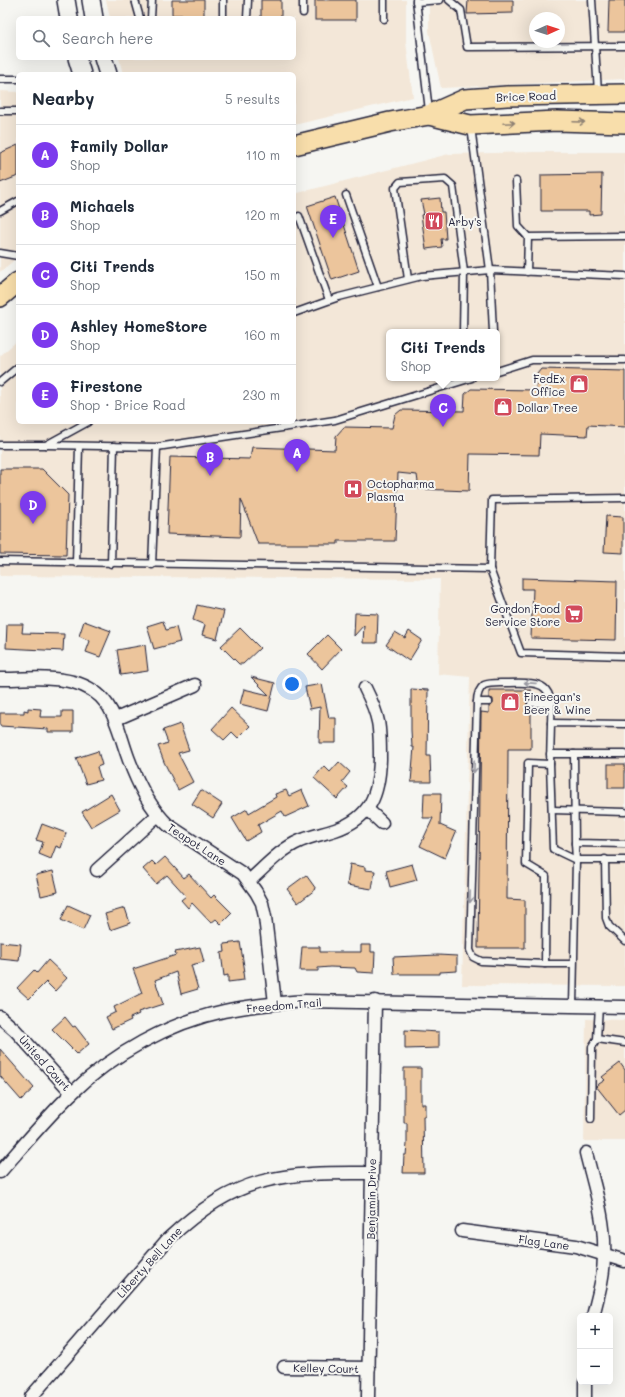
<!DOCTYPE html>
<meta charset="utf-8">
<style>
:root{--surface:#fff;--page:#f2f2f3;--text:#1f2937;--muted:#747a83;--line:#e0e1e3;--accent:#7c3aed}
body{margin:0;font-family:Mali,sans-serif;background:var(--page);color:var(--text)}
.controls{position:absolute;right:12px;bottom:12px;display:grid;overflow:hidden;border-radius:6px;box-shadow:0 4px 16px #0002}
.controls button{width:36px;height:36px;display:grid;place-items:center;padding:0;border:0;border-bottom:1px solid var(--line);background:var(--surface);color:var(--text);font:20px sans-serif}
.compass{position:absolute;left:529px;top:12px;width:36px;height:36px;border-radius:50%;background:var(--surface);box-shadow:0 4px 16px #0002;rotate:87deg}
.you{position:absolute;left:292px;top:684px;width:14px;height:14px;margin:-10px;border:3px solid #fff;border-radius:50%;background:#1a73e8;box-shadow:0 0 0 6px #1a73e833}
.badge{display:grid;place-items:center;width:26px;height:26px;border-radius:50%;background:var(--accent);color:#fff;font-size:13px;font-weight:700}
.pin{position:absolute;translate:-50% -33px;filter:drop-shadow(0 1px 2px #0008)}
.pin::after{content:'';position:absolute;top:21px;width:14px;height:12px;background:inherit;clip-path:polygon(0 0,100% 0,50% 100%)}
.popup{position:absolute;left:386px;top:329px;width:114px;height:52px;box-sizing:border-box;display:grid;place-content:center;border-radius:6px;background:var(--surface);filter:drop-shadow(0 1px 3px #0005);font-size:13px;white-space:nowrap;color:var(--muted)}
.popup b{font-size:15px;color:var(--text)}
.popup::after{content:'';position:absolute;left:50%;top:100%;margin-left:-8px;border:8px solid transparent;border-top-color:var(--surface)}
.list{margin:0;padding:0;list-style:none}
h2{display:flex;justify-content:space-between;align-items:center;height:52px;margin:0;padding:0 16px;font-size:17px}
h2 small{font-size:13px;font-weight:400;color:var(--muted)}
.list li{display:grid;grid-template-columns:26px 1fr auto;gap:12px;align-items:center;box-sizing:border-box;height:60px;padding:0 16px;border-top:1px solid var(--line)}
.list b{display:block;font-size:15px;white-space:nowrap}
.list p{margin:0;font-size:13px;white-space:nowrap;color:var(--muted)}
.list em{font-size:13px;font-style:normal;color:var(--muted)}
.icon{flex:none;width:22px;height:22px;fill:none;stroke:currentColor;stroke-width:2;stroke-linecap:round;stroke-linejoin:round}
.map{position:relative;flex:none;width:625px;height:1397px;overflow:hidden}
.search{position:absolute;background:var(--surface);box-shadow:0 4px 16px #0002;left:16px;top:16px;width:280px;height:44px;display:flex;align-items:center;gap:10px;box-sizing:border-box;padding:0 14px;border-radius:6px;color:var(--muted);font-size:15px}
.panel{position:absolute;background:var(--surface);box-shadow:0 4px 16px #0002;left:16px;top:72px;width:280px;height:352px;border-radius:6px}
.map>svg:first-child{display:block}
.built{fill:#f3e7d8;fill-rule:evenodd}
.building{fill:#ecc59c;stroke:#22223b}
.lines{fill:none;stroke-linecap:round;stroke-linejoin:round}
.lane-casing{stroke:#22223b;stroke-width:9}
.street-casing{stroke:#22223b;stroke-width:15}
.secondary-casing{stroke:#22223b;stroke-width:20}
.primary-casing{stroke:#22223b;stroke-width:22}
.lane{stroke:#f6f6f2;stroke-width:6}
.street{stroke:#f6f6f2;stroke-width:12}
.secondary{stroke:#f6f6f2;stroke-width:17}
.primary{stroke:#f8deab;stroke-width:19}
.oneway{stroke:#8d8073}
.oneway2{stroke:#9797a0}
.labels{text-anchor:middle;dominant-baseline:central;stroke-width:4;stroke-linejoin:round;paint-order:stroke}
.street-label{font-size:11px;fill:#22223b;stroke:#f6f6f2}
.poi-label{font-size:11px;fill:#22223b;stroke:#f6f6f2;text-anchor:start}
</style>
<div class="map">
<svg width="625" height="1397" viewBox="0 0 625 1397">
<rect width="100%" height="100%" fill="#f6f6f2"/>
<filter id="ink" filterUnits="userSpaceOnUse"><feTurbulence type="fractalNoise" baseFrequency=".025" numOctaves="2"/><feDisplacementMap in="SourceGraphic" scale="8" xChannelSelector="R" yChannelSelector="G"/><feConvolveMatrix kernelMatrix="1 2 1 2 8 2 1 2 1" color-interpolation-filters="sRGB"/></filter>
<g filter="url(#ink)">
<g class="built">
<path d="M106,0H406V42L413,97L294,125V74H123L119,58H294V18H110Z"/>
<path d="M429,0H625V79L441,88L429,31ZM535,18H559V42H535Z"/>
<path d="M0,91L18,92V257L0,272Z"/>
<path d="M536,152H625V986L462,985L470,677L438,674L440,579L0,576V356L18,340V422H294V194L449,154ZM389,332H497V378H389Z"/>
<path d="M586,1019L625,1020V1141H584Z"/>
</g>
<g class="building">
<path d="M172,0H204V16L183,18L182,15H172Z"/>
<rect x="261" y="0" width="20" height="18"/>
<rect x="315" y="0" width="41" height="20"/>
<path d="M468,0H513V13L467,14Z"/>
<path d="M609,0H625V32H608Z"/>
<path d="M18,145V176L0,183V153Z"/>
<path d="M602,174L601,214L589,215V211H541V175Z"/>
<path d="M335,197L359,271L332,280L307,206Z"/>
<path d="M440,198L441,212H444L446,239H441L442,247L426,249L421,215L424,214L421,200Z"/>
<path d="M541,369L625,371V427L588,425L587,436L540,434L539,455L470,454L469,491L419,489L417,475L398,473L395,541H338V544H258L241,499L240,537L167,534L170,457L250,459L252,447L335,450L336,436L344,427L392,428L395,415L401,410L464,411L465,394L471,389L536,390L537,374Z"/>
<path d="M0,469H42L68,495L66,555L0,554Z"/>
<path d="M606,516L623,517V553L604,552Z"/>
<path d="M522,578L617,581L616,640L531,638L533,589H522Z"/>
<path d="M197,605L224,611L217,639L202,635L205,625L193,620Z"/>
<path d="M355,613L378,614L377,643H363L364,625L354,636Z"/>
<path d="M84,621L111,631L100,657L86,652L90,641L79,636Z"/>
<path d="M163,621L166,630L176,627L180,642L154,649L147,626Z"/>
<path d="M7,624H23L22,633L64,634L63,651L6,648Z"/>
<path d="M240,628L260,648L243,664H239L221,646Z"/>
<path d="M409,631L422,640L409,661L386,645L395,632L405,638Z"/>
<path d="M327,635L341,649L322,669L308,654Z"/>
<path d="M145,645L148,671L121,675L117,650Z"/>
<path d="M251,677L275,683L268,711L240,704L244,689L269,695Z"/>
<path d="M322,684L329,718H336V743H319L320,707L310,709L305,687Z"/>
<path d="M411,689L428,690L427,756H430L431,782H411L414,747H412L411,730Z"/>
<path d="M489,690H531V698L527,703V706L531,708V749H508L507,899L525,900V948H478L481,712L489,713V706L493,704V699L489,698Z"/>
<path d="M28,708L41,709L40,717H62V711H73V732H48V729L0,726V713H24V710L28,711Z"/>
<path d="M231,708L250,726L238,738L232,732L224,740L212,729Z"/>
<path d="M180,724L189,750L178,753L193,782L178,790L164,762L158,746L168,743L163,730Z"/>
<path d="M98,751L102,765L97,767L101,780L86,784L76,758Z"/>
<path d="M339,762L350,772L342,782L348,787L337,799L314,778L324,766L330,772Z"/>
<rect x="608" y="764" width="17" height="24"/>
<path d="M201,790L222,804L213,818L192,804Z"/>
<path d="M286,790L289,796L302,790L309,806L285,817L282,811L258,825L261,832L246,841L232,818L247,809L249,813L276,797L275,794Z"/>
<path d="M424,793H441L440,825L456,832L445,858L420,846L433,818H423Z"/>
<path d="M111,794L120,810L91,827L82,812Z"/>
<path d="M42,824L66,833L61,848L56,846L51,859L39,854L43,842L36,840Z"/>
<path d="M165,857L184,878L189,874L211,898L214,895L232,913L221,924L216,919L211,923L192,903L188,908L181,900L186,896L167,875L156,884L143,869L152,861L156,865Z"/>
<path d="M350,864L365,867V870L375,871L372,889L347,885Z"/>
<path d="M412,864L417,880L390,887L386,871Z"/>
<path d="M53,871L58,892L41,896L36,875Z"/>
<path d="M306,875L316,889L298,903L287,889Z"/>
<path d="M68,905L90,915L83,930L61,920Z"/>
<path d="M125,908L130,923L110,930L105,914Z"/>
<path d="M0,942L21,944L19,961L0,959Z"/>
<path d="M240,942L245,972H243L244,980L228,982V975L224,976L221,953L225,952L224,944Z"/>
<path d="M361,945H371V952H375L374,973L357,972L355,968L330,967L318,968V971H300L302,947H320V952H361Z"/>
<path d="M200,947L204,962L191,965L198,989L181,994L176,972L155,980L163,1004L138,1012L139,1014L130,1018L131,1020L112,1029L106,1017L116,1012L114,1007L142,993L133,969L176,955L175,952Z"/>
<path d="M438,955L457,956V971L440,972V974H394L393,957Z"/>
<path d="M48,960L67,978L55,991L46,982L29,999L17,988L34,970L37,973Z"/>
<path d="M65,1017L73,1027L75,1026L89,1044L77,1054L52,1029Z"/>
<path d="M405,1030L439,1032V1048L405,1049Z"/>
<path d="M0,1049L34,1088L21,1100L0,1076Z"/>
<path d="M620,1063L625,1070V1110L619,1115L596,1086L605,1080L602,1077Z"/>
<path d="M404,1068H421V1104H425V1116H423L424,1173H403L404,1155H406L407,1144V1123H404Z"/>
</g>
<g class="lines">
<g class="lane-casing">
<g id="lane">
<path d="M135,0L140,18"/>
<path d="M416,0L429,111"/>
<path d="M449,0L461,10L467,47L625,46"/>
<path d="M592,0L598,92"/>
<path d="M416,2L440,0"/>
<path d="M303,13V0"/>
<path d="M151,18L152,0"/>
<path d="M223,18V0"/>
<path d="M247,18L248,0"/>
<path d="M384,19V0"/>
<path d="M0,79H18"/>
<path d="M0,111H18"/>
<path d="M471,127L490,270L493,332"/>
<path d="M516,181L518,226L528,237L527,272"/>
<path d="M346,195L378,287"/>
<path d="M0,211L18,201"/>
<path d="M299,216L329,300"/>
<path d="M528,237L625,236"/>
<path d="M0,253L18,256"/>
<path d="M408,279L395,188L400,182L445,179L453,186L464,272L463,332"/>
<path d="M294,313L339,297L422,276L490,270L625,276"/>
<path d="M497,371L532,360H625"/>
<path d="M0,382L18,367"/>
<path d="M0,445H46L88,422"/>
<path d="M46,445L157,447L335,420L472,378"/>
<path d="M0,561L490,569L521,653L625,656"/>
<path d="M76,563L79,446"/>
<path d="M111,564L114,446"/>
<path d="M152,565L157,447"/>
<path d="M490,569L492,500L625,498"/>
<path d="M477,702H489"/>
<path d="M531,703H552"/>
<path d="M550,754H625"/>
<path d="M574,754L575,843L625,844"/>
<path d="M550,764L528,763L526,864L546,876L545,964H573"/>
<path d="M552,810L625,812"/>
<path d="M575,843L576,860H625"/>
<path d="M605,859L606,918L609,926L625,941"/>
<path d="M545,964L481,961L473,957L470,950L477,702C477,696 479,689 484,685C490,682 501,683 509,683C545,682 553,684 551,723"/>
<path d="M573,1006L576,860L553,849L550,764L551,723L625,724"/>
<path d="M597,1039L625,1043"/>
<path d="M591,1119L592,1047L597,1039L599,1006"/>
</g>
</g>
<g class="street-casing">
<g id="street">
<path d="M0,679C23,679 51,676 73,682C115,693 116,726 129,760C138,784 149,807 168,825L243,874L256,892L262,903L265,917L275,1003"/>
<path d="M116,719L195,685"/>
<path d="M367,809L382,823"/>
<path d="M97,870L158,815"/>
<path d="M249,881C265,867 281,849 300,841C311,836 323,834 335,830C371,818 379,794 380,759C380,726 380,718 365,688"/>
<path d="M0,1017L15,1030L72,1093"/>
<path d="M586,1153C594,1186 606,1221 604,1255C604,1276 598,1296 593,1316"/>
<path d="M0,1172C23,1146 46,1118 71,1094C112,1054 169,1023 224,1011C251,1005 278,1003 305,1001L625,1007"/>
<path d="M462,1231L576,1246L625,1261"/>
<path d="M284,1367L369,1368"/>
<path d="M31,1397L168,1239C236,1175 281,1172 371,1173"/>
<path d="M368,1397L375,1001"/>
<path d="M585,1397V1382"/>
</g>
</g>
<g class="secondary-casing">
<g id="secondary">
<path d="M66,0L69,18"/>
<path d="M91,0L94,18"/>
<path d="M77,58L82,74"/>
<path d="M103,58L108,74"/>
</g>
</g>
<g class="primary-casing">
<g id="primary">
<path d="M429,115L470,125L557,121L625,123"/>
<path d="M294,145L390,122L429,115L465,99L507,96L625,94"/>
<path d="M0,297L18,282"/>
</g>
</g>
<use href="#lane" class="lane"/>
<use href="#street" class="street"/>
<use href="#secondary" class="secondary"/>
<use href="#primary" class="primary"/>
</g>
<defs><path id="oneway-shaft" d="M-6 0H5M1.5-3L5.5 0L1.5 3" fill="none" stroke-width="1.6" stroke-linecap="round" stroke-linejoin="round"/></defs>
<g class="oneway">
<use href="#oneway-shaft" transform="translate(579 122) rotate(2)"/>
<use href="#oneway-shaft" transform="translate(509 123) rotate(-3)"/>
</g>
<g class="oneway2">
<use href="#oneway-shaft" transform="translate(530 683) rotate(-176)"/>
<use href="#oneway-shaft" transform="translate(474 767) rotate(92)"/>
<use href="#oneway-shaft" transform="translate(470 897) rotate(92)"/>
</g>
</g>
<defs>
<g id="restaurant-square" transform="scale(1)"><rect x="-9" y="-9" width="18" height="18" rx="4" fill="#d1495b" stroke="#f6f6f2"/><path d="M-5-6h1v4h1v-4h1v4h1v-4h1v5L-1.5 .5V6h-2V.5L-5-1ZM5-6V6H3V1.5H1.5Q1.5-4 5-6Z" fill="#fff"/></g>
<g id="shop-square" transform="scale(1)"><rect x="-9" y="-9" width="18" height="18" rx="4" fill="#d1495b" stroke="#f6f6f2"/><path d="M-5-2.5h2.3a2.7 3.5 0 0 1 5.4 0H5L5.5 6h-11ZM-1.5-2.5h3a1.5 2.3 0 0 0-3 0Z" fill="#fff"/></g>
<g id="hospital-square" transform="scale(1)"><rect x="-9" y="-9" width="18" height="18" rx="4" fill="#d1495b" stroke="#f6f6f2"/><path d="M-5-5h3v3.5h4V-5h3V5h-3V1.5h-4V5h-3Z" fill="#fff"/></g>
<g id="supermarket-square" transform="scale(1)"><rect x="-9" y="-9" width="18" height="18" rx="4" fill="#d1495b" stroke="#f6f6f2"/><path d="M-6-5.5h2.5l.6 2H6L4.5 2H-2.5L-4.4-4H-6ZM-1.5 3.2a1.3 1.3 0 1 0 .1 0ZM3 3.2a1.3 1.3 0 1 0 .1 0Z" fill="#fff"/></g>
</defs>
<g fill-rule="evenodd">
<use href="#restaurant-square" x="434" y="221"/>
<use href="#shop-square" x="579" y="384"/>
<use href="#shop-square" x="503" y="407"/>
<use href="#hospital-square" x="353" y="489"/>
<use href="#supermarket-square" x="574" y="614"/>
<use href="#shop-square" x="510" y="702"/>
</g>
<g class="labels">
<g class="street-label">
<text transform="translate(526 96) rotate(-2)">Brice Road</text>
<text transform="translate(197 844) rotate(33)">Teapot Lane</text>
<text transform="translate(284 1005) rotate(-5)">Freedom Trail</text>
<text transform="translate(45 1063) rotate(48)">United Court</text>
<text transform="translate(371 1199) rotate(-89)">Benjamin Drive</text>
<text transform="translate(544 1242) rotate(8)">Flag Lane</text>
<text transform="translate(149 1262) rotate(-48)">Liberty Bell Lane</text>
<text transform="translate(326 1368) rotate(1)">Kelley Court</text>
</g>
<g class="poi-label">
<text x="448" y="221">Arby's</text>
<text x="565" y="378" text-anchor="end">FedEx<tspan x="565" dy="13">Office</tspan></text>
<text x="517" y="407">Dollar Tree</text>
<text x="367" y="483">Octopharma<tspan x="367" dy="13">Plasma</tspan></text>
<text x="560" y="608" text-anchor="end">Gordon Food<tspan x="560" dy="13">Service Store</tspan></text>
<text x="524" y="696">Fineegan’s<tspan x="524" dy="13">Beer &amp; Wine</tspan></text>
</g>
</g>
</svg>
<div class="controls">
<button>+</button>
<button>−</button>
</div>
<svg class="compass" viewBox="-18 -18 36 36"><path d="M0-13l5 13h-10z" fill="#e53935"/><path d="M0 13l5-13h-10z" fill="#747a83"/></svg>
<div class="you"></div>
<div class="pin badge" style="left:297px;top:472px">A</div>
<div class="pin badge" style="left:210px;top:476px">B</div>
<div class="pin badge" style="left:443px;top:427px">C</div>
<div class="popup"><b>Citi Trends</b>Shop</div>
<div class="pin badge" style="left:33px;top:524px">D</div>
<div class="pin badge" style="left:333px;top:238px">E</div>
<div class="search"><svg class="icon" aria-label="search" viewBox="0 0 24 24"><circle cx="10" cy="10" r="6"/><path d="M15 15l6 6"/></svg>Search here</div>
<section class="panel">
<h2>Nearby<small>5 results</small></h2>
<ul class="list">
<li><span class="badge">A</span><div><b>Family Dollar</b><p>Shop</p></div><em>110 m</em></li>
<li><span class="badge">B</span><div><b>Michaels</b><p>Shop</p></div><em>120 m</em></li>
<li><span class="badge">C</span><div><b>Citi Trends</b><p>Shop</p></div><em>150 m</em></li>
<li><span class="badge">D</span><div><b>Ashley HomeStore</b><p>Shop</p></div><em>160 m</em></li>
<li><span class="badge">E</span><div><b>Firestone</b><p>Shop · Brice Road</p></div><em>230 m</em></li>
</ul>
</section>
</div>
